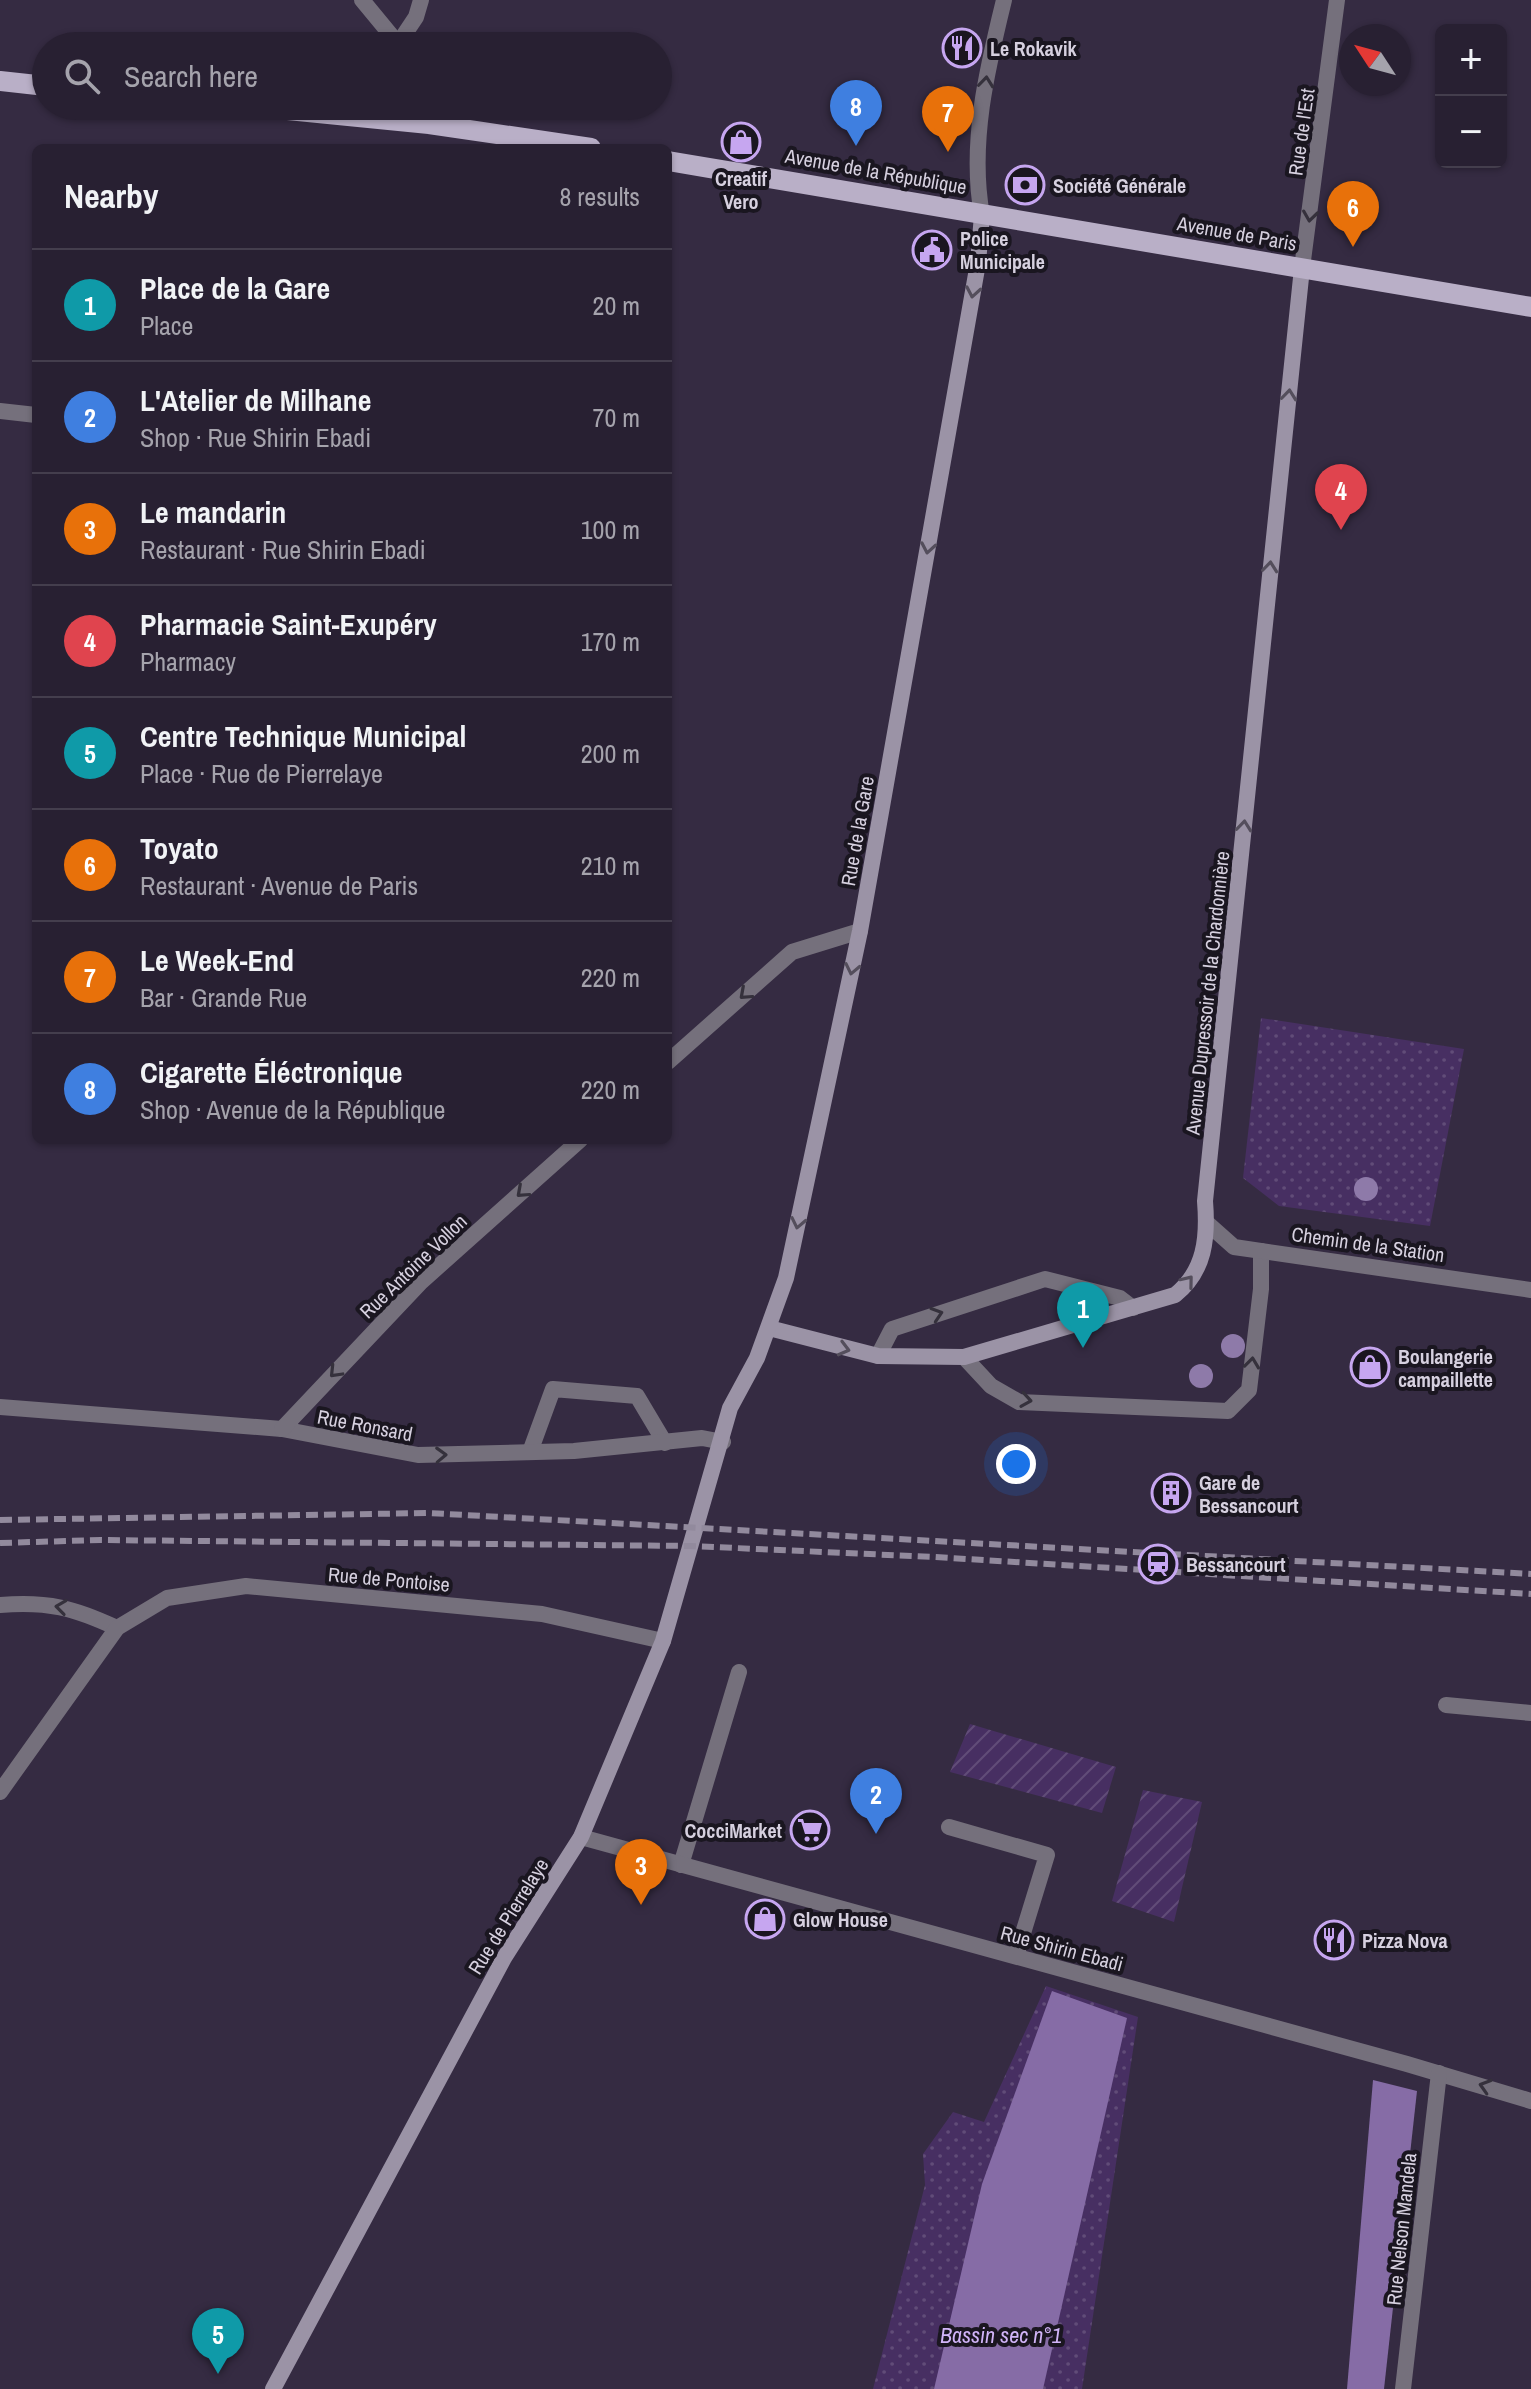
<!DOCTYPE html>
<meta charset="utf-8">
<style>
:root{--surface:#282032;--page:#30283a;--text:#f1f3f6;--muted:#a5a3ac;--line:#443e4d;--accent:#c6a6f0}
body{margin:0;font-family:"Archivo Narrow",sans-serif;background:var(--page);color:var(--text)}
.controls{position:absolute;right:24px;top:24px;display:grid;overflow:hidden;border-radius:12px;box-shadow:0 2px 6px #0004}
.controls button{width:72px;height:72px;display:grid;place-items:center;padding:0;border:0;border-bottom:2px solid var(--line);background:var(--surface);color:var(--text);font:40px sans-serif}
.compass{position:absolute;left:1339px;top:24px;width:72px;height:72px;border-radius:50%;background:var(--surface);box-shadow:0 2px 6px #0004;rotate:306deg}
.you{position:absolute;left:1016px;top:1464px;width:28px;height:28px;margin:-20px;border:6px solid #fff;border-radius:50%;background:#1a73e8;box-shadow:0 0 0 12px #1a73e833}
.badge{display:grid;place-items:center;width:52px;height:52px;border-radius:50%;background:var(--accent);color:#fff;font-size:26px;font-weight:700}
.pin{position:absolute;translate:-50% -66px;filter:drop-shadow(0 2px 4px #0008)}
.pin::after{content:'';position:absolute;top:42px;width:28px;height:24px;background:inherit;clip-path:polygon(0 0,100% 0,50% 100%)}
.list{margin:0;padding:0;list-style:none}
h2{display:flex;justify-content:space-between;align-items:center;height:104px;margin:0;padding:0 32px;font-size:34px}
h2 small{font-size:26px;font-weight:400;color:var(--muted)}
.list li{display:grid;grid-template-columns:52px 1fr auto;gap:24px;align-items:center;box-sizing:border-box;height:112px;padding:0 32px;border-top:2px solid var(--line)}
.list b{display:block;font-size:30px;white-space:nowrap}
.list p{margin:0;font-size:26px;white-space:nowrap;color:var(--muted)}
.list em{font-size:26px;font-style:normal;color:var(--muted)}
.icon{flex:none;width:44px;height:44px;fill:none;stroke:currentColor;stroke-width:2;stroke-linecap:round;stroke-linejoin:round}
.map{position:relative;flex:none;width:1531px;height:2389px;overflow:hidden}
.search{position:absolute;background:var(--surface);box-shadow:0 2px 6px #0004;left:32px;top:32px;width:640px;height:88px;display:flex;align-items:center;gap:20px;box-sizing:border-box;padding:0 28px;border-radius:44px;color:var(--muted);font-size:30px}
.panel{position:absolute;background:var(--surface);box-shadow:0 2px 6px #0004;left:32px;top:144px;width:640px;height:1000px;border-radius:12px}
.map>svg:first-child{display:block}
.park{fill:url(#park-dots)}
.garden{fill:url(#garden-furrows)}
.water{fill:#866ca6}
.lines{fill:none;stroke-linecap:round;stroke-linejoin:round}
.service{stroke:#75707c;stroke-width:16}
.minor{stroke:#75707c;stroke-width:16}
.tertiary{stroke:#75707c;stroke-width:16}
.secondary{stroke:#9b93a6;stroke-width:16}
.primary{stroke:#b9afc7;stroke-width:20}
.rail{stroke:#928a9d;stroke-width:6;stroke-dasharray:12 6;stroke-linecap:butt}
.tree{fill:#8e7aa9}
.oneway{stroke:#35313c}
.oneway2{stroke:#544e5c}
.labels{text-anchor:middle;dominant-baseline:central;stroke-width:8;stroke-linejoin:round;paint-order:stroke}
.poi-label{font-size:20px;font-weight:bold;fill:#d6d0df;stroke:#1a1620;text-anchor:start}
.street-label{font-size:20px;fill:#d6d0df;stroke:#1a1620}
.water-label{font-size:22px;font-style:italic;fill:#d1b4f8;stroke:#1a1620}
</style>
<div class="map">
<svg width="1531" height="2389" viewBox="0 0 1531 2389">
<defs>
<pattern id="park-dots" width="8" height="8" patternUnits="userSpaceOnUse" patternTransform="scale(2)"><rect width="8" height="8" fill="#472f62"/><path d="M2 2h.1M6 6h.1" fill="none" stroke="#614c78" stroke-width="1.8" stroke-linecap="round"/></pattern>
<pattern id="garden-furrows" width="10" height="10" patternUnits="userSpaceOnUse" patternTransform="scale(2)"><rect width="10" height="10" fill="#472f62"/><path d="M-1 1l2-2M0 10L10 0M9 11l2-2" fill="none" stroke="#614c78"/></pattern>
</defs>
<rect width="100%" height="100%" fill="#352b42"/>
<g class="park">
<path d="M1261,1018L1464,1049L1430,1226L1279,1206L1243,1178Z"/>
<path d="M1046,1986L1138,2017L1082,2389H873L925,2185L923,2154L953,2112L984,2122Z"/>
</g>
<g class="garden">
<path d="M970,1724L1116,1767L1102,1813L950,1772Z"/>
<path d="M1143,1790L1202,1802L1174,1922L1112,1901Z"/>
</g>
<g class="water">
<path d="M1052,1991L1127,2018L1043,2389H934L982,2184Z"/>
<path d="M1373,2080L1417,2091L1384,2389H1347Z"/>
</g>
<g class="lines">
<g class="service">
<path d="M878,1356L892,1329L1045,1279L1120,1298L1133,1308"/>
<path d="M964,1357L991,1386L1019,1402L1228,1411L1249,1390L1261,1289V1251"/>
<path d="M530,1452L553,1389L637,1396L665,1443"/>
<path d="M1446,1705L1531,1713"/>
<path d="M949,1827L1047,1855L1016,1956"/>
<path d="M681,1865L739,1672"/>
</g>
<g class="minor">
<path d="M362,0L400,46"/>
<path d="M398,44L416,17L421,0"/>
<path d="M425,106L429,124"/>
<path d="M0,411L36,415"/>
<path d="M668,1062L792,952L860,931"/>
<path d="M1207,1223L1234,1247L1531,1290"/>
<path d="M0,1407L282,1429L418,1455L574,1451L702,1438L723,1442"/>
<path d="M282,1429L421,1282L580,1140"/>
<path d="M0,1605C48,1601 74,1608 117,1628"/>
<path d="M0,1792L117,1628L167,1598L246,1586L542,1614L663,1641"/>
<path d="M581,1837L1407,2064L1531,2101"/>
<path d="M1403,2389L1439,2073"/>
</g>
<g class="tertiary">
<path d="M982,215C969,144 987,69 1004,0"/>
<path d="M1302,268L1337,0"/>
</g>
<g class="secondary">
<path d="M769,1328L878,1356L964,1357L1175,1295C1205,1271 1208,1238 1205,1201L1302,268"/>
<path d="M273,2389L504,1958L581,1837L663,1641L730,1408L757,1358L786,1278L860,931L978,263L982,215"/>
</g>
<g class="primary">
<path d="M0,81L46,86"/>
<path d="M246,106L429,124L591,148"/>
<path d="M668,161L1531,307"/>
</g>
<g class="rail">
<path d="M0,1520L429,1513L1531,1574"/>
<path d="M0,1543L101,1540L691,1546L934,1557L1531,1594"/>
</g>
</g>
<g class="tree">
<circle cx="1366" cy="1189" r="12"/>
<circle cx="1233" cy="1346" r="12"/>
<circle cx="1201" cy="1376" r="12"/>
</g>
<defs><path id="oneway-chevron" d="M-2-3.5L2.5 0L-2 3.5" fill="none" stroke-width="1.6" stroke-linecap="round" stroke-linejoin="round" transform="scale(2)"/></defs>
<g class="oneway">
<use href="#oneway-chevron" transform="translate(986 82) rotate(-84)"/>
<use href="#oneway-chevron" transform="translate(1310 216) rotate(98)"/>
<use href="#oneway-chevron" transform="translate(745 994) rotate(138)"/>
<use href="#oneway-chevron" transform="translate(522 1192) rotate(138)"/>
<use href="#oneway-chevron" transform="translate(937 1314) rotate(-18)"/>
<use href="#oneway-chevron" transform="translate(1252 1363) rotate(-83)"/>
<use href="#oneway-chevron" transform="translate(335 1372) rotate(134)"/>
<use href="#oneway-chevron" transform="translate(1026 1400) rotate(9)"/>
<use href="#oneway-chevron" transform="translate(441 1455) rotate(-2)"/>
<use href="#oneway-chevron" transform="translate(61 1607) rotate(-172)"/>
<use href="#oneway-chevron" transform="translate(1485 2086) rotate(-163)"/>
</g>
<g class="oneway2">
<use href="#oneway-chevron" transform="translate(973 292) rotate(100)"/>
<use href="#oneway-chevron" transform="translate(1289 395) rotate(-84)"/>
<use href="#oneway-chevron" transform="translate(928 548) rotate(100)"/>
<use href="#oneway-chevron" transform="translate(1270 567) rotate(-84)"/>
<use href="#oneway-chevron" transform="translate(1244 826) rotate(-84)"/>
<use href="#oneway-chevron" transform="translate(852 969) rotate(102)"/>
<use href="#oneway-chevron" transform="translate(798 1223) rotate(102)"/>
<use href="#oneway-chevron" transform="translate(1188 1281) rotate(-51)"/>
<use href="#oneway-chevron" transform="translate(844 1349) rotate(15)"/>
</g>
<defs>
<g id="restaurant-ring" transform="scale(2)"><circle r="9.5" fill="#1a1620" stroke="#c6a6f0" stroke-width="1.5"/><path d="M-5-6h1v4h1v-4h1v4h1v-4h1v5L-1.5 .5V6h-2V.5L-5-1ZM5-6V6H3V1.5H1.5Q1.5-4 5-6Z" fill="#c6a6f0"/></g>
<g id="shop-ring" transform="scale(2)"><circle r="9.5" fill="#1a1620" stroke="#c6a6f0" stroke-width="1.5"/><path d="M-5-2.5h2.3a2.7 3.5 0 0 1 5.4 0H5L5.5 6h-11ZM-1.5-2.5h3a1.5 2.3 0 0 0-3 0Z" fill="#c6a6f0"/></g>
<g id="bank-ring" transform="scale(2)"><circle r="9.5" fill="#1a1620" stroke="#c6a6f0" stroke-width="1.5"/><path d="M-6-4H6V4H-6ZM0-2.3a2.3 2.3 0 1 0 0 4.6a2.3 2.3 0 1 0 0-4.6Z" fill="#c6a6f0"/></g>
<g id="civic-ring" transform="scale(2)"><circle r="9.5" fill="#1a1620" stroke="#c6a6f0" stroke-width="1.5"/><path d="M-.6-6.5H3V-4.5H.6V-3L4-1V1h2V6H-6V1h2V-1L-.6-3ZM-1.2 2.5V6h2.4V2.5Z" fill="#c6a6f0"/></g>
<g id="building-ring" transform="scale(2)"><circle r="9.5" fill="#1a1620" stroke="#c6a6f0" stroke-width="1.5"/><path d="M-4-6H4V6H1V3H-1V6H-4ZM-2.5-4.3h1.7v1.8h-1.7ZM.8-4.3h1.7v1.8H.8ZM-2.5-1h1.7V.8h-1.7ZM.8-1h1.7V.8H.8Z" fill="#c6a6f0"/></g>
<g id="station-ring" transform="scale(2)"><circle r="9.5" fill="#1a1620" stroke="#c6a6f0" stroke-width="1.5"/><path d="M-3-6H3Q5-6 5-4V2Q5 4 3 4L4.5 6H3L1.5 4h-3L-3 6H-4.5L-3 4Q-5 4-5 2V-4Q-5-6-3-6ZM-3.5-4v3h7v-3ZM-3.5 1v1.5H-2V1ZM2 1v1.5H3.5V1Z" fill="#c6a6f0"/></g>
<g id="supermarket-ring" transform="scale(2)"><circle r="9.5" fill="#1a1620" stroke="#c6a6f0" stroke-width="1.5"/><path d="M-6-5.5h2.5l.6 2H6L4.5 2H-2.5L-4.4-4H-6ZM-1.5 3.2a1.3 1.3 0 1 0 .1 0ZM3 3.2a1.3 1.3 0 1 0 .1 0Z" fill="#c6a6f0"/></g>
</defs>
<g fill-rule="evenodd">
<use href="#restaurant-ring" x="962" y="48"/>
<use href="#shop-ring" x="741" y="142"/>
<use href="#bank-ring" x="1025" y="185"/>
<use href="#civic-ring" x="932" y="250"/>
<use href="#shop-ring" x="1370" y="1367"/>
<use href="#building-ring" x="1171" y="1493"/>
<use href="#station-ring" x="1158" y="1564"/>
<use href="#supermarket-ring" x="810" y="1830"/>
<use href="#shop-ring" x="765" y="1919"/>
<use href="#restaurant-ring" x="1334" y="1940"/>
</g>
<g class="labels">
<g class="poi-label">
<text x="990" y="48">Le Rokavik</text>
<text x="741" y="178" text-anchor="middle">Creatif<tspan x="741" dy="23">Vero</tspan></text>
<text x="1053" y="185">Société Générale</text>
<text x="960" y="238">Police<tspan x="960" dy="23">Municipale</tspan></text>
<text x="1398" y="1356">Boulangerie<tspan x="1398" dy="23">campaillette</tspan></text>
<text x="1199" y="1482">Gare de<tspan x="1199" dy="23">Bessancourt</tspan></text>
<text x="1186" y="1564">Bessancourt</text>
<text x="782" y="1830" text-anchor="end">CocciMarket</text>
<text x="793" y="1919">Glow House</text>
<text x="1362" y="1940">Pizza Nova</text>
</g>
<g class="street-label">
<text transform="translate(1301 132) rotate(-82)">Rue de l'Est</text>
<text transform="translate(876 171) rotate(10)">Avenue de la République</text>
<text transform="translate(1237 233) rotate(10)">Avenue de Paris</text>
<text transform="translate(857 831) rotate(-80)">Rue de la Gare</text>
<text transform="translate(1207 993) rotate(-84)">Avenue Dupressoir de la Chardonnière</text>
<text transform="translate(1368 1244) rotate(8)">Chemin de la Station</text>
<text transform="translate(413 1266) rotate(-44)">Rue Antoine Vollon</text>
<text transform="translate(365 1425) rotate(11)">Rue Ronsard</text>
<text transform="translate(389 1579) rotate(5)">Rue de Pontoise</text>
<text transform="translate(508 1916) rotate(-58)">Rue de Pierrelaye</text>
<text transform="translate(1062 1948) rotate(15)">Rue Shirin Ebadi</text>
<text transform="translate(1401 2229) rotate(-84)">Rue Nelson Mandela</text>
</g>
<g class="water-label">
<text x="1001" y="2335">Bassin sec n°1</text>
</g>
</g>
</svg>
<div class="controls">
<button>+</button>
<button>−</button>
</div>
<svg class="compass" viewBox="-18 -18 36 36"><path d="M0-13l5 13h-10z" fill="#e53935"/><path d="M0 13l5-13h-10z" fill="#a5a3ac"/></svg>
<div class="you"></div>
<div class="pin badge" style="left:1083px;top:1348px;background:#0f9aa8">1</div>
<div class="pin badge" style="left:876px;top:1834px;background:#3f7fe0">2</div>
<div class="pin badge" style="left:641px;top:1905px;background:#e8710a">3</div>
<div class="pin badge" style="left:1341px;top:530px;background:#e0444e">4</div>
<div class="pin badge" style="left:218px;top:2374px;background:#0f9aa8">5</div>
<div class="pin badge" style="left:1353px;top:247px;background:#e8710a">6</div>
<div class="pin badge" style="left:948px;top:152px;background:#e8710a">7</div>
<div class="pin badge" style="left:856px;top:146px;background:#3f7fe0">8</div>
<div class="search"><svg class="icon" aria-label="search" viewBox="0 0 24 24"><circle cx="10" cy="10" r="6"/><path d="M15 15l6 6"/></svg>Search here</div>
<section class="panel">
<h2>Nearby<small>8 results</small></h2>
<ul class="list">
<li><span class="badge" style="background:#0f9aa8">1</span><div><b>Place de la Gare</b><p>Place</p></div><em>20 m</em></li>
<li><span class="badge" style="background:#3f7fe0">2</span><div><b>L'Atelier de Milhane</b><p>Shop · Rue Shirin Ebadi</p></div><em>70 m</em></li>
<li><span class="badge" style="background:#e8710a">3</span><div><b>Le mandarin</b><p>Restaurant · Rue Shirin Ebadi</p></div><em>100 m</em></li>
<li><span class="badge" style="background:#e0444e">4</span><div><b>Pharmacie Saint-Exupéry</b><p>Pharmacy</p></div><em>170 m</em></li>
<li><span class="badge" style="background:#0f9aa8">5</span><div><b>Centre Technique Municipal</b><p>Place · Rue de Pierrelaye</p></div><em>200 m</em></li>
<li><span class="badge" style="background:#e8710a">6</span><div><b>Toyato</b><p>Restaurant · Avenue de Paris</p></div><em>210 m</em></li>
<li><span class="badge" style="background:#e8710a">7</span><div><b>Le Week-End</b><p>Bar · Grande Rue</p></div><em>220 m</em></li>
<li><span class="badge" style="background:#3f7fe0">8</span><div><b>Cigarette Éléctronique</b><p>Shop · Avenue de la République</p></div><em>220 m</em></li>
</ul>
</section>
</div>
